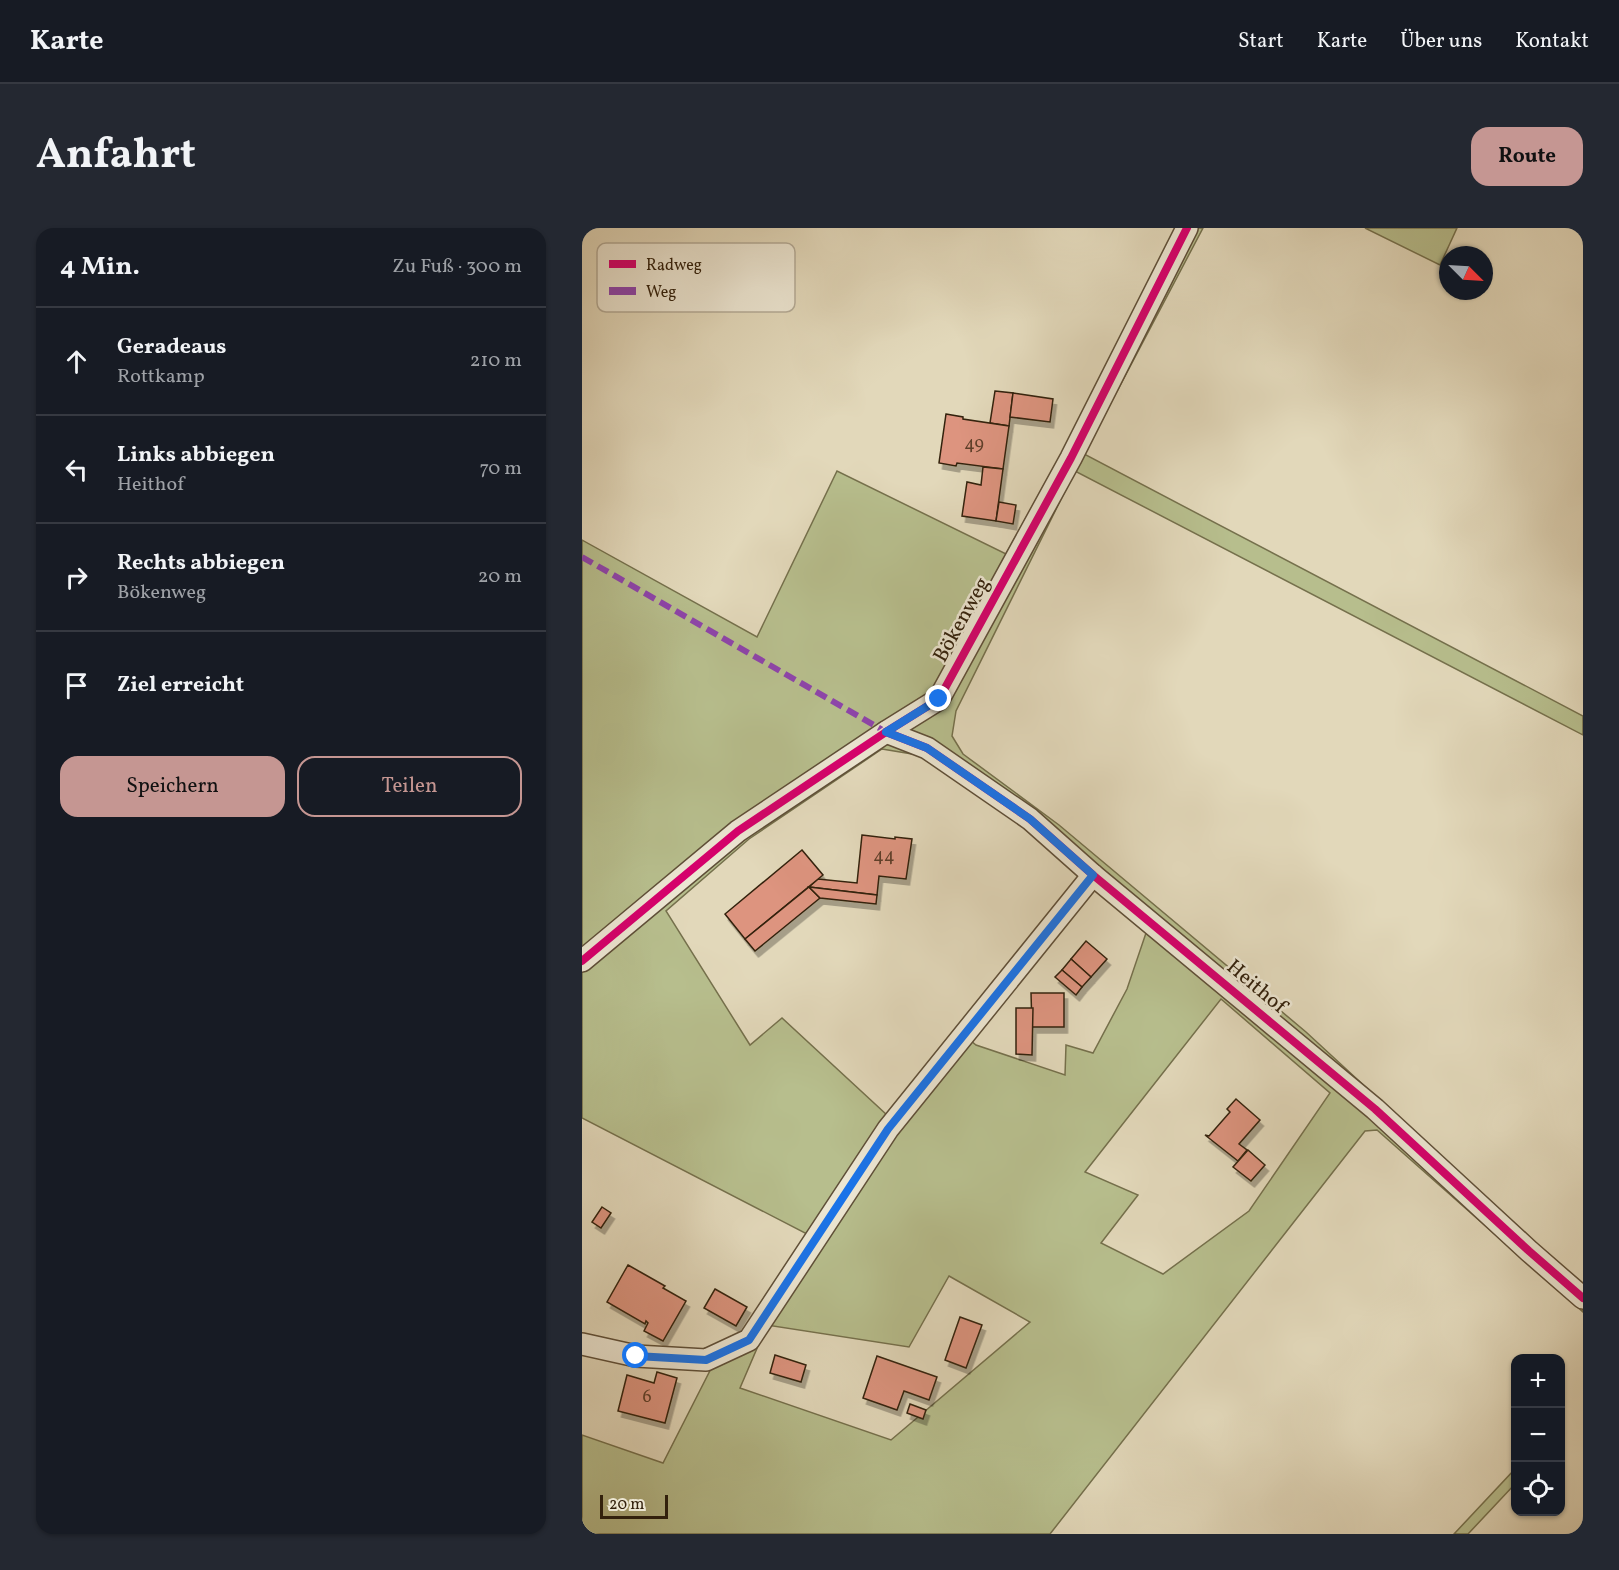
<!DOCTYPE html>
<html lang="de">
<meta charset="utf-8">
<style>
:root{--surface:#171b24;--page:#242831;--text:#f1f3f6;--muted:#9ea1a6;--line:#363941;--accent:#c59692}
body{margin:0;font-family:Vollkorn,serif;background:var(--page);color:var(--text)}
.controls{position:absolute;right:18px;bottom:18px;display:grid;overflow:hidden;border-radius:12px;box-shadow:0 2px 4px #0004}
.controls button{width:54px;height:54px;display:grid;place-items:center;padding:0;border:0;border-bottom:2px solid var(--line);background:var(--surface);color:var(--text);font:30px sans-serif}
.compass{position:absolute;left:857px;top:18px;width:54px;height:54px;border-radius:50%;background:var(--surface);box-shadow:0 2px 4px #0004;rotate:114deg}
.scale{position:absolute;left:18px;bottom:15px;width:68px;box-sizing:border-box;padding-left:6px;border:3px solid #33210c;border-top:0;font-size:16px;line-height:21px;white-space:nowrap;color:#33210c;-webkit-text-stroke:4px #ece6d2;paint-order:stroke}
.stop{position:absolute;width:18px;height:18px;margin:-14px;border:4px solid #1a73e8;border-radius:50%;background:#fff}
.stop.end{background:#1a73e8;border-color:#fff;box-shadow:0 2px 6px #0008}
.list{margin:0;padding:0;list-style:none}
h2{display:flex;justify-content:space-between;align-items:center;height:78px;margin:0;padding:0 24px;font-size:26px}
h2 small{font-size:20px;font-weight:400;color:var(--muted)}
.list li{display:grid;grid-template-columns:39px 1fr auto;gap:18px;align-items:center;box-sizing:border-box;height:108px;padding:0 24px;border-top:2px solid var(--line)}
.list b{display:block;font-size:22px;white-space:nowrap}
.list p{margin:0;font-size:20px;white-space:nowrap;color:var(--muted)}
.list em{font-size:20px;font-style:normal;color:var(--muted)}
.actions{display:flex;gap:12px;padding:18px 24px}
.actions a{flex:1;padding:14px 0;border:2px solid var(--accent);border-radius:18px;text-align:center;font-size:21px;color:var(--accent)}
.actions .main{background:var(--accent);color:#111}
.icon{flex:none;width:33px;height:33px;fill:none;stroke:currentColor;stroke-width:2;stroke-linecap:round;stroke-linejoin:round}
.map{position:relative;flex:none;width:1001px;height:1306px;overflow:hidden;border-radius:18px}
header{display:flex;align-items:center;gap:36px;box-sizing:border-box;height:84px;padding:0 30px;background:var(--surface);border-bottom:2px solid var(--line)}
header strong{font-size:28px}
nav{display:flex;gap:33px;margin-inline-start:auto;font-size:21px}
.intro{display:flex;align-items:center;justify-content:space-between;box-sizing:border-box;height:144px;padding:0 36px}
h1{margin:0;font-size:42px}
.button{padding:15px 27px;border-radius:18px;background:var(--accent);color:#111;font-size:21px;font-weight:700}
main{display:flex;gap:36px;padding:0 36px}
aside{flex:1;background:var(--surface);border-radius:18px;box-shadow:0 2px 4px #0004}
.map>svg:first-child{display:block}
.green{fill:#b7be8d;stroke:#75704c;stroke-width:1.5;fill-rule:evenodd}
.building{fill:#dd947f;stroke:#33210c;stroke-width:1.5;filter:url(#shadow)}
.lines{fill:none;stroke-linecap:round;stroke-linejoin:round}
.street-casing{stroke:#5f4f38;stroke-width:24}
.street{stroke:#ece6d2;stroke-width:21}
.quiet{stroke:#8e44ad;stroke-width:6;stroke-dasharray:12 6;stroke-linecap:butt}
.cycleway-casing{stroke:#ece6d2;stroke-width:11}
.cycleway{stroke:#d6006c;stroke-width:8}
.route{stroke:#1a73e8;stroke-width:8}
.labels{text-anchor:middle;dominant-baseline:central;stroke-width:5;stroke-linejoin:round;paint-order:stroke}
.number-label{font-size:18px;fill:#5e3e29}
.street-label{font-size:21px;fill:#33210c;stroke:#ece6d2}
.key{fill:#ece6d2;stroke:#b4ab97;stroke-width:1.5}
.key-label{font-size:16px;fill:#33210c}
</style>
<header>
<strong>Karte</strong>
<nav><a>Start</a><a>Karte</a><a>Über uns</a><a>Kontakt</a></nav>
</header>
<div class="intro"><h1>Anfahrt</h1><a class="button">Route</a></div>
<main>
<aside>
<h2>4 Min.<small>Zu Fuß · 300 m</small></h2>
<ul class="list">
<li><svg class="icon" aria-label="ahead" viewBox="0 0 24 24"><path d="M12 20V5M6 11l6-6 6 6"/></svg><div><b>Geradeaus</b><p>Rottkamp</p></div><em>210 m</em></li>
<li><svg class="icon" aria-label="left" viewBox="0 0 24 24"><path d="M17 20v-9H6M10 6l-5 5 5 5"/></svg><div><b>Links abbiegen</b><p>Heithof</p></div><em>70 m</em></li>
<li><svg class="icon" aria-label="right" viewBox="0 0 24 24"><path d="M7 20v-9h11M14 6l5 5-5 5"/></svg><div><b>Rechts abbiegen</b><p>Bökenweg</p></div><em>20 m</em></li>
<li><svg class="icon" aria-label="arrive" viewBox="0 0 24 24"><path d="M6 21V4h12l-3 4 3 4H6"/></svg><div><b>Ziel erreicht</b></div></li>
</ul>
<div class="actions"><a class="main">Speichern</a><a>Teilen</a></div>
</aside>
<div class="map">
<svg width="1001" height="1306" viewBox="0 0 1001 1306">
<defs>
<filter id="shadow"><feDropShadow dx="3.5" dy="6" stdDeviation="0" flood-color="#0004"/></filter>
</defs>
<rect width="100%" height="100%" fill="#e2d8ba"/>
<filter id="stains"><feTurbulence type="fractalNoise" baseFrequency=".00333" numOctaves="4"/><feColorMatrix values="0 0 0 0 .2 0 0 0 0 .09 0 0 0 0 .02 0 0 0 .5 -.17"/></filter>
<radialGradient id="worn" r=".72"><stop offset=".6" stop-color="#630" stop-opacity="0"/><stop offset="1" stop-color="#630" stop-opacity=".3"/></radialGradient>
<g class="green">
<path d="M598,0H621L502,226L1001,488V507L493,243L374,483L370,508L381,526L477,597L724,804L945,1008L1001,1056V1084L795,902L783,903L468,1306H0V1207L81,1235L139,1121L165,1107L229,1008L0,890V312L175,409L255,243L424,326L508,174ZM300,521L342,528L450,603L564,705L545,761L511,825L484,817L483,847L394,817L389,813L305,887L200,790L168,817L84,683L167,611ZM639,771L748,865L667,983L581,1046L519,1015L556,967L503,944ZM367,1048L448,1094L309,1212L158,1160L185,1097L327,1119Z"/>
<path d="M783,0H875L858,37Z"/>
<path d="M933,1241V1256L886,1306H872Z"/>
</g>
<g class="building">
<path d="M413,163L431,165L427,198L408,195Z"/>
<path d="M431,165L471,171L468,194L428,189Z"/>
<path d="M364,186L381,189V191L427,198L421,241L375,235L374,238L357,235Z"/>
<path d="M401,239L421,241L414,293L380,288L385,254L399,257Z"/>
<path d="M417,274L434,277L431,296L414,293Z"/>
<path d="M280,607L313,611V609L330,611L324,651L297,648L295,667L227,659L236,651L275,655Z"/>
<path d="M220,622L241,647L163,711L143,686Z"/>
<path d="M227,659L238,670L173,723L163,711Z"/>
<path d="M227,659L295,667L294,676L238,670Z"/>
<path d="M504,713L525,731L509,749L489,731Z"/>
<path d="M489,731L509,749L500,759L480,742Z"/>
<path d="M480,742L500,759L494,767L473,749Z"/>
<path d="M449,765H482V799H450Z"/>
<path d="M434,780H451L450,827L434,826Z"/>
<path d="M654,871L678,892L657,916L665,922L656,933L623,907L627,908L648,884L645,881Z"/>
<path d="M666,922L683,937L669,953L651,939Z"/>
<path d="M20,979L29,985L19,1000L10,994Z"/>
<path d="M46,1037L83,1058L81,1060L104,1073L81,1113L62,1103L66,1095L64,1093L63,1096L25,1074Z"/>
<path d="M133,1061L165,1079L154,1098L122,1080Z"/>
<path d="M378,1089L400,1097L384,1140L363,1132Z"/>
<path d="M193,1127L224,1137L219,1154L188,1145Z"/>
<path d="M295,1128L355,1149L347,1172L322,1163L315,1182L281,1170Z"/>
<path d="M75,1144L95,1150L83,1195L36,1183L45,1147L72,1155Z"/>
<path d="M328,1176L344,1182L341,1191L325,1185Z"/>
</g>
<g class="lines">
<g class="street-casing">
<g id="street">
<path d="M304,504L345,520L448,591L511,647L793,881L947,1023L1001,1070"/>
<path d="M0,733L156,603L304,504L357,471L489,230L605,0"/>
<path d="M0,1116L54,1128L124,1132L167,1112L306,901L511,647"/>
</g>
</g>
<use href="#street" class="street"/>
<path class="quiet" d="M0,329L304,504"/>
<g class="cycleway-casing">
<g id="cycleway">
<path d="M304,504L345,520L448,591L511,647L793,881L947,1023L1001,1070"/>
<path d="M0,733L156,603L304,504L357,471L489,230L605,0"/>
</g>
</g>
<use href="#cycleway" class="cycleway"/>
</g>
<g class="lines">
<path class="route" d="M54,1128L124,1132L167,1112L306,901L511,647L448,591L345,520L304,504L357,471"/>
</g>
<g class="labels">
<g class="number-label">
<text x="392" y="216">49</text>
<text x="302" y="628">44</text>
<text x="65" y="1169">6</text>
</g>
<g class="street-label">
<text transform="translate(380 392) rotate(-61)">Bökenweg</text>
<text transform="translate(674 759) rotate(40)">Heithof</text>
</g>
</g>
<rect x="15" y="15" width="198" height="69" rx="9" class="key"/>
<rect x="27" y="32" width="27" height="8" fill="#d6006c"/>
<rect x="27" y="59" width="27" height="8" fill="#8e44ad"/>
<g class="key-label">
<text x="64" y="42">Radweg</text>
<text x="64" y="69">Weg</text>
</g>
<rect width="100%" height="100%" filter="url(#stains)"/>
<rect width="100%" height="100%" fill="url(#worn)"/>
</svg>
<div class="controls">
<button>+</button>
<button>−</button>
<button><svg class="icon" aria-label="locate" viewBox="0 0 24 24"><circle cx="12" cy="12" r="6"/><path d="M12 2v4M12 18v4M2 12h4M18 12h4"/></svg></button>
</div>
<svg class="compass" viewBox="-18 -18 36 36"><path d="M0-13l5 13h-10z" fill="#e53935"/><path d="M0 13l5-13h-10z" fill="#9ea1a6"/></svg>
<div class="scale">20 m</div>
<div class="stop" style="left:54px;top:1128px"></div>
<div class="stop end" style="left:357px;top:471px"></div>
</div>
</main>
